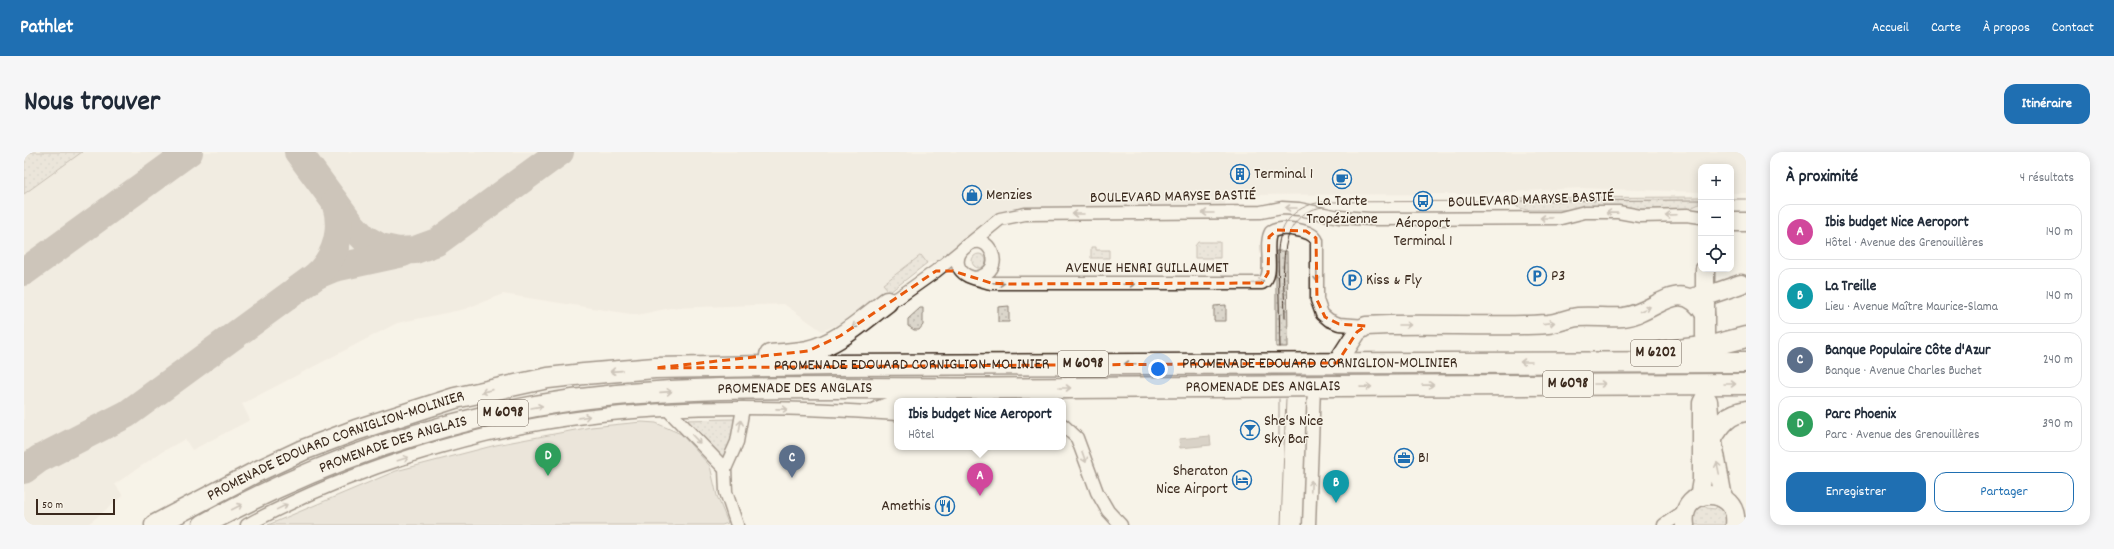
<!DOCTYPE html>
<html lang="fr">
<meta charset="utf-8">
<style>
:root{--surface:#fff;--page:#f6f6f7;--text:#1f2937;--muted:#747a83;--line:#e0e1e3;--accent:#1f6fb2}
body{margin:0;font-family:Dekko,sans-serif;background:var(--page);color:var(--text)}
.controls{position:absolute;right:12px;top:12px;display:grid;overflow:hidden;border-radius:8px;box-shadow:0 2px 10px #0003}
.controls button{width:36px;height:36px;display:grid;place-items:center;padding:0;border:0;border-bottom:1px solid var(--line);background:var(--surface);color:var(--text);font:20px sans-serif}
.scale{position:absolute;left:12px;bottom:10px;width:79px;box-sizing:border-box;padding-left:4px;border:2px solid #3b2a1e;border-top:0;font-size:11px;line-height:14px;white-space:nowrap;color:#3b2a1e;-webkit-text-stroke:3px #f7f3e8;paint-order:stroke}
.you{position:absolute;left:1134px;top:217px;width:14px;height:14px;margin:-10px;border:3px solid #fff;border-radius:50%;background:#1a73e8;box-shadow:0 0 0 6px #1a73e833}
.badge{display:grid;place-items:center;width:26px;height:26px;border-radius:50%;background:var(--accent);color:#fff;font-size:13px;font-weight:700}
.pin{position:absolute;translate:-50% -33px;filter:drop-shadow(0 1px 2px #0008)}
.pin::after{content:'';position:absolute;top:21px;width:14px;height:12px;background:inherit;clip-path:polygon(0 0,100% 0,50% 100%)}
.popup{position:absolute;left:870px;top:246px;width:172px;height:52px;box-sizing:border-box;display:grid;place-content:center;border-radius:8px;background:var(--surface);filter:drop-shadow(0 1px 3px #0005);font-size:13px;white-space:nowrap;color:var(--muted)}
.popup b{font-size:15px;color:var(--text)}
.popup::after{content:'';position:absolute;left:50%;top:100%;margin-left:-8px;border:8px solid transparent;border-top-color:var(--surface)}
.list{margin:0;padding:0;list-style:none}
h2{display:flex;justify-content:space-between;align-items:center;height:52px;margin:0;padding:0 16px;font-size:17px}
h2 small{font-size:13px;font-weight:400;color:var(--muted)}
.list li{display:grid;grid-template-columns:26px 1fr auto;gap:12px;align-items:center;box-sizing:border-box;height:56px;margin:0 8px 8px;padding:0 8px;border:1px solid var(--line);border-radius:12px}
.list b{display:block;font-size:15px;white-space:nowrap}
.list p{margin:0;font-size:13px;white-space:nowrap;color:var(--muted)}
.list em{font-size:13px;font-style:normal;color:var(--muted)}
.actions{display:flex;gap:8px;padding:12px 16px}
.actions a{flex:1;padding:9px 0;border:1px solid var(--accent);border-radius:12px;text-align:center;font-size:14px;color:var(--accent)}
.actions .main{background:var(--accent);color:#fff}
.icon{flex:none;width:22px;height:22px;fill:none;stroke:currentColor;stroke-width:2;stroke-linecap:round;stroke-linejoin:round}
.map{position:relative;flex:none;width:1722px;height:373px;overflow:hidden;border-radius:12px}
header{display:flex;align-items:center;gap:24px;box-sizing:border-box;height:56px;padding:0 20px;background:var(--accent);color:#fff}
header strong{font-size:19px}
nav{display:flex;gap:22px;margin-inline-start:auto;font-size:14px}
.intro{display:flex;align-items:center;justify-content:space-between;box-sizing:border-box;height:96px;padding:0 24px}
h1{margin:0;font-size:28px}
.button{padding:10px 18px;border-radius:12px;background:var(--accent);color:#fff;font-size:14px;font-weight:700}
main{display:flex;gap:24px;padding:0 24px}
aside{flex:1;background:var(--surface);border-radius:12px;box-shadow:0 2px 10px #0003}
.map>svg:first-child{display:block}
.built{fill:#e9e4d9}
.grass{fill:url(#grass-dots);stroke:#8b8074}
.park{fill:#dbd6cb;stroke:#8b8074}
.water{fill:#b4aca0;stroke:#84786c}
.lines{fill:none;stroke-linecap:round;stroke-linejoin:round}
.taxiway{stroke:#998e83;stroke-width:28}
.street-casing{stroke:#3b2a1e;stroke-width:15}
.secondary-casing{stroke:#3b2a1e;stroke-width:21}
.primary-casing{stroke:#3b2a1e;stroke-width:23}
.street{stroke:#f7f3e8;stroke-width:12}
.secondary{stroke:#f7f3e8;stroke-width:18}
.primary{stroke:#f7f3e8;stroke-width:20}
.tram{stroke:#3b2a1e;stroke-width:1}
.oneway{stroke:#998e83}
.marked{fill:none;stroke:#e8590c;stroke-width:3;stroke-dasharray:8 5;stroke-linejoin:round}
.labels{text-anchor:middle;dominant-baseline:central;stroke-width:3;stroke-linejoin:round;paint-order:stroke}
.shield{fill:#f7f3e8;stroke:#73665b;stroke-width:1}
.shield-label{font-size:15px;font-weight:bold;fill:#3b2a1e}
.poi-label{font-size:16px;fill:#3b2a1e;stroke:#f7f3e8;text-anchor:start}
.street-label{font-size:16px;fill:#3b2a1e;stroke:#f7f3e8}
</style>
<header>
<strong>Pathlet</strong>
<nav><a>Accueil</a><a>Carte</a><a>À propos</a><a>Contact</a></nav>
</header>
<div class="intro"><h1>Nous trouver</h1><a class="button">Itinéraire</a></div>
<main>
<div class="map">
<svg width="1722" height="373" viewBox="0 0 1722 373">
<defs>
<pattern id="grass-dots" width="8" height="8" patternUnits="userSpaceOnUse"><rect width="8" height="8" fill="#dbd6cb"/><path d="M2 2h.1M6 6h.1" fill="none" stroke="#bdb8ae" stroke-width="1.8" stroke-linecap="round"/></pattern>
</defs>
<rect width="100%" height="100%" fill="#f7f3e8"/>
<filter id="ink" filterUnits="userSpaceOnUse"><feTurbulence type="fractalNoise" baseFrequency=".025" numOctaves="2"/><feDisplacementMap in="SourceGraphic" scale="8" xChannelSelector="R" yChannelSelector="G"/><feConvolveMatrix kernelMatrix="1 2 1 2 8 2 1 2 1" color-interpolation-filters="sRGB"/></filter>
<g filter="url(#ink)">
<path class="built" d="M0,0H1722V41H1707V15H1677V40L1557,36L1446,42L1201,43V57L985,59L916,108L903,111L866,140L863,152L798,179L760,152L646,156L613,163L479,142L441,157L373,171L218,252L226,268L168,298L161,287L136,301L91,332L99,344L63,373H0Z"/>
<g class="grass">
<path d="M0,0H58L0,42Z"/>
<path d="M1677,45L1675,52L1665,57L1503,58L1493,55L1486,46Z"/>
<path d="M1174,90H1196V106H1171V94Z"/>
<path d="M1067,95H1072V98H1085V106H1067Z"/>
<path d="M1252,99H1263L1264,195H1252Z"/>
<circle cx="955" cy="109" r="7"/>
<path d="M897,103L903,111L866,140L859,132Z"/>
<path d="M1202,153V169H1190V154Z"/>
<path d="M985,154V170H974V155Z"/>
<path d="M896,156H899V173L895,178H890L884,174V167Z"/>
<path d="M710,267V286L699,308L661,268Z"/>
<path d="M1679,353L1683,356L1691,357L1694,353L1701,358L1703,373H1670L1671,359Z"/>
</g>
<path class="park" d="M618,270L632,271L657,282L686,314L693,344L704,371L698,373H244L372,319L472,293L567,275Z"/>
<path class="water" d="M1186,284L1187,293L1156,296L1155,287Z"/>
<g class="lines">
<g class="taxiway">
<path d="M274,0L328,73L340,86L356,95L374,99L391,98L413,90L536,0"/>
<path d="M0,120L165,0"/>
<path d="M293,123L310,116L379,101"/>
<path d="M0,318L15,307L103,262L293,123C313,104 320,76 311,50"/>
</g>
<g class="street-casing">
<g id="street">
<path d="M950,126C962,125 974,115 968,101C955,71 915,109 944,124C951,127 960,129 967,131H1238C1252,124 1239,93 1247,80C1258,74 1288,77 1293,89V148L1298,162L1305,168L1315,172L1342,174"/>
<path d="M863,150L874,146L912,119L976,67L1001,62L1237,60L1258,56L1275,57L1315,65L1346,67L1537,66L1561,60H1594L1616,64L1663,63L1677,65"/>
<path d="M645,259L701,317"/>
<path d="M846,259C866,249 883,246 905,246"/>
<path d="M1039,273L1053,286L1073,340L1084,359L1097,373"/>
<path d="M223,373C325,318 446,279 561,265C664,252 770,255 873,262"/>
<path d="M713,373L702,340L701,317L713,290L719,256"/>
<path d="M1285,373L1290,235"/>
<path d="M1640,373L1662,358"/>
</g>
</g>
<g class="secondary-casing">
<g id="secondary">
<path d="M1707,70H1722"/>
<path d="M1670,145L1688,142L1717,132"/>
<path d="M1681,184V117"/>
<path d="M1313,211L1333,180L1342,174C1403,170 1464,176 1524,172C1534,171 1544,166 1554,165C1569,164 1584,166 1599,165C1632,162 1655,122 1681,162"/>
<path d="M1675,345L1678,328V251L1681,245L1684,249L1686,275L1699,346"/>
<path d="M1661,373C1655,333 1716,333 1711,373"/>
</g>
</g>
<g class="primary-casing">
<g id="primary">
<path d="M1637,200L1687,194L1722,185"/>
<path d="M746,203C758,202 771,201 783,199C813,193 839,168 863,150"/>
<path d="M1688,286C1697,271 1704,262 1722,259"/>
<path id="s1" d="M131,373L232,320L279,298L332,278L431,246L524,226L560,222L631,216L805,213L1722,210"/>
<path id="s2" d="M179,373C295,309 417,267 549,248C638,236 728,236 817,236C893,236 969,237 1045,236C1271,235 1496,232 1722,232"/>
</g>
</g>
<use href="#street" class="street"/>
<use href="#secondary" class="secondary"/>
<use href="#primary" class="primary"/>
<g class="tram">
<path d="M1707,47H1722"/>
<path d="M1261,165C1261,129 1248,62 1299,55"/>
<path d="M1256,195L1254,98C1256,69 1273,52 1301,50L1677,48"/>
<path d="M1255,289V247"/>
<path d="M1257,373L1262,247"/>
</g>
</g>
<defs><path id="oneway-shaft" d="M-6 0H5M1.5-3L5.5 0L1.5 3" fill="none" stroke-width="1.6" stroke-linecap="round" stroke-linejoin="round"/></defs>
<g class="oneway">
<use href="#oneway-shaft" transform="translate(1267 56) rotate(-180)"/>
<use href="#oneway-shaft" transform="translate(1184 61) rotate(180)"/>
<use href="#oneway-shaft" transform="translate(1588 61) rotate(-179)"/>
<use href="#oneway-shaft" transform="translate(1054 62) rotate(-180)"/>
<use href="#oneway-shaft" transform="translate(1647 63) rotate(178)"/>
<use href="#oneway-shaft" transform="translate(1522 66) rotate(180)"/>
<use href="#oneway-shaft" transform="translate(1293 124) rotate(90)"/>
<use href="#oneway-shaft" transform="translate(1234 130) rotate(-14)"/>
<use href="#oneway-shaft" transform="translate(975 131) rotate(4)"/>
<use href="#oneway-shaft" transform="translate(1105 132)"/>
<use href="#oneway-shaft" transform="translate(1621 157) rotate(-24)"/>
<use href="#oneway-shaft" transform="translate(1525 171) rotate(-6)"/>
<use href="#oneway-shaft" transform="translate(833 172) rotate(144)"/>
<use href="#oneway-shaft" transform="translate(1381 173)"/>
<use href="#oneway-shaft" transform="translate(1502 210) rotate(180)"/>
<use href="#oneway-shaft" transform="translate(1106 212) rotate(180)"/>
<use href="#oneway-shaft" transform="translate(592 219) rotate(176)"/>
<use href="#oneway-shaft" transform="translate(1576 232)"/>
<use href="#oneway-shaft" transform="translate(1706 232)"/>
<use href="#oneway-shaft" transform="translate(1404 233) rotate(-1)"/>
<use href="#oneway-shaft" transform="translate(1342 235) rotate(-1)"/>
<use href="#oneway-shaft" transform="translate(1041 236)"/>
<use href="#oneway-shaft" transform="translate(463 239) rotate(167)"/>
<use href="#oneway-shaft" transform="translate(642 240) rotate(-4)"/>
<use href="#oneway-shaft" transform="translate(513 255) rotate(-10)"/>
<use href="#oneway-shaft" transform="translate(758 257) rotate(1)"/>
<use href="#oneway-shaft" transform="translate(560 265) rotate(-8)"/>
<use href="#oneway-shaft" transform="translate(716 274) rotate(-81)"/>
<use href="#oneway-shaft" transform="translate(672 287) rotate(46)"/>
<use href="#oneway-shaft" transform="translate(1060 305) rotate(70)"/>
<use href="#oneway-shaft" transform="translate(379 307) rotate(-18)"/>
<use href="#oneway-shaft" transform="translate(1694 316) rotate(-102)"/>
<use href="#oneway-shaft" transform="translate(1287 334) rotate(-88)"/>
<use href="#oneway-shaft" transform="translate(213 355) rotate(-27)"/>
<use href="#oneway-shaft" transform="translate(258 355) rotate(-26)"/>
</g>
</g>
<path d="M0 0H1722V373H0ZM1253,78L1282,79L1292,86L1293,148L1301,165L1315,172L1342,174L1333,180L1313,211L631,216L784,199L816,184L912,119H929L967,131L986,132L1238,131L1244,121L1245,85Z" fill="#f7f3e8" fill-opacity=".55" fill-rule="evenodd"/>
<path class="marked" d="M1253,78L1282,79L1292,86L1293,148L1301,165L1315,172L1342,174L1333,180L1313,211L631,216L784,199L816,184L912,119H929L967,131L986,132L1238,131L1244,121L1245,85Z"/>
<defs>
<g id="building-ring" transform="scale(1)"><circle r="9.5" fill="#f7f3e8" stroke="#1f6fb2" stroke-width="1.5"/><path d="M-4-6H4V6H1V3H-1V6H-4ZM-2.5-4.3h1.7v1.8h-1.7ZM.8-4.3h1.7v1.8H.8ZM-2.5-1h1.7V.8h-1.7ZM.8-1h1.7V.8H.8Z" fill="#1f6fb2"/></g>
<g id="cafe-ring" transform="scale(1)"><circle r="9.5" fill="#f7f3e8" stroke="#1f6fb2" stroke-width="1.5"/><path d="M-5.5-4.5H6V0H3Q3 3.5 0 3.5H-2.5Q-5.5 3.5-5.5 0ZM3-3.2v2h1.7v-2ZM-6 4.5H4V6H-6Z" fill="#1f6fb2"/></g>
<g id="shop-ring" transform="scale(1)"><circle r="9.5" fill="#f7f3e8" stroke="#1f6fb2" stroke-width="1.5"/><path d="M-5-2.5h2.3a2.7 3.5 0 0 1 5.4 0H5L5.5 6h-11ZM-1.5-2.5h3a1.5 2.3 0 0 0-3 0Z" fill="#1f6fb2"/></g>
<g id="bus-ring" transform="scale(1)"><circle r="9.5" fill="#f7f3e8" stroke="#1f6fb2" stroke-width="1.5"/><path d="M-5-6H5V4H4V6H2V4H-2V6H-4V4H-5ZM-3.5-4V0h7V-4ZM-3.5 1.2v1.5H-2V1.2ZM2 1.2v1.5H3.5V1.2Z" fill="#1f6fb2"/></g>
<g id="parking-ring" transform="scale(1)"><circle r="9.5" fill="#f7f3e8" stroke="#1f6fb2" stroke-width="1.5"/><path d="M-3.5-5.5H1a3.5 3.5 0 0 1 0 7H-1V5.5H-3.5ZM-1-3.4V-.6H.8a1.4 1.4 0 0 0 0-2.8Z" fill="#1f6fb2"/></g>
<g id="bar-ring" transform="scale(1)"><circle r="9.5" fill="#f7f3e8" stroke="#1f6fb2" stroke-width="1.5"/><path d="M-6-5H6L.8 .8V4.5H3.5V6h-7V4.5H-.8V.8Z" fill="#1f6fb2"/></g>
<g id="office-ring" transform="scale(1)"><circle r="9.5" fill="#f7f3e8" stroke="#1f6fb2" stroke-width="1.5"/><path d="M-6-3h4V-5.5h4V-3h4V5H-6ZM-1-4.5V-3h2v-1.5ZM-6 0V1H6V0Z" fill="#1f6fb2"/></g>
<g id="hotel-ring" transform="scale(1)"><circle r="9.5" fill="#f7f3e8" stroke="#1f6fb2" stroke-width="1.5"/><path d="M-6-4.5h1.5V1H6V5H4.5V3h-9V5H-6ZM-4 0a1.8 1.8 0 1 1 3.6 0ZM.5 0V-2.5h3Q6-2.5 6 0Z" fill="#1f6fb2"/></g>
<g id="restaurant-ring" transform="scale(1)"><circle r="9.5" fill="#f7f3e8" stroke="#1f6fb2" stroke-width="1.5"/><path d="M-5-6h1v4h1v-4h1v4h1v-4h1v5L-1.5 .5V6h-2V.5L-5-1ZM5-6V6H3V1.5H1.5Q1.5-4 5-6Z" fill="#1f6fb2"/></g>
</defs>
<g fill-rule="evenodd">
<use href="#building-ring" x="1216" y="22"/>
<use href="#cafe-ring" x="1318" y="27"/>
<use href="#shop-ring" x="948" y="43"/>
<use href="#bus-ring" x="1399" y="49"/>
<use href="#parking-ring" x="1513" y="124"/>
<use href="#parking-ring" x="1328" y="128"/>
<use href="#bar-ring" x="1226" y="278"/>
<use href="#office-ring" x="1380" y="306"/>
<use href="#hotel-ring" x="1218" y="328"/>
<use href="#restaurant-ring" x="921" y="354"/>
</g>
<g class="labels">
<g class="shield">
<rect x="1607" y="188" width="50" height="26" rx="3"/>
<rect x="1034" y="199" width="50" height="26" rx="3"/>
<rect x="1519" y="219" width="50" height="26" rx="3"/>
<rect x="454" y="248" width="50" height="26" rx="3"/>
</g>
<g class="shield-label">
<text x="1632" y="201">M 6202</text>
<text x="1059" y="212">M 6098</text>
<text x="1544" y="232">M 6098</text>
<text x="479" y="261">M 6098</text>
</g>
<g class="poi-label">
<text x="1230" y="22">Terminal 1</text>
<text x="962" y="43">Menzies</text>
<text x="1318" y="49" text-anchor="middle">La Tarte<tspan x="1318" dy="18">Tropézienne</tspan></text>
<text x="1399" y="71" text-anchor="middle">Aéroport<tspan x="1399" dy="18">Terminal 1</tspan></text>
<text x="1527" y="124">P3</text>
<text x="1342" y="128">Kiss &amp; Fly</text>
<text x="1240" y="269">She's Nice<tspan x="1240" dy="18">Sky Bar</tspan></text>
<text x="1394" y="306">B1</text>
<text x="1204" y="319" text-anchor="end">Sheraton<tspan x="1204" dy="18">Nice Airport</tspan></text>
<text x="907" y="354" text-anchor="end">Amethis</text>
</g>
<g class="street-label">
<text transform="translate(1149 45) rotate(-1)">BOULEVARD MARYSE BASTIÉ</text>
<text transform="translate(1507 48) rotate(-2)">BOULEVARD MARYSE BASTIÉ</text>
<text x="1123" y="116">AVENUE HENRI GUILLAUMET</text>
<text stroke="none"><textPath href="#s1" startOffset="1194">PROMENADE EDOUARD CORNIGLION-MOLINIER</textPath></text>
<text stroke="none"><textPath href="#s1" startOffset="786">PROMENADE EDOUARD CORNIGLION-MOLINIER</textPath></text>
<text stroke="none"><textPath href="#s2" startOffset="1083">PROMENADE DES ANGLAIS</textPath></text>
<text stroke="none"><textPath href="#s2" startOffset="615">PROMENADE DES ANGLAIS</textPath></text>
<text stroke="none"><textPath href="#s2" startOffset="207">PROMENADE DES ANGLAIS</textPath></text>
<text stroke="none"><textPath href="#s1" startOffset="198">PROMENADE EDOUARD CORNIGLION-MOLINIER</textPath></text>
</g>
</g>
</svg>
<div class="controls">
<button>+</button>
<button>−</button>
<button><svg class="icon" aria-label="locate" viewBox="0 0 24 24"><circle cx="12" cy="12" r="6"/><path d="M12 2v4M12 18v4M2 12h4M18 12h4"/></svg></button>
</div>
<div class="scale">50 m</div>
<div class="you"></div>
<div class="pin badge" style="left:956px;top:344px;background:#d1479c">A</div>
<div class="popup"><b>Ibis budget Nice Aeroport</b>Hôtel</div>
<div class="pin badge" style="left:1312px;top:351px;background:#0f9aa8">B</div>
<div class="pin badge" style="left:768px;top:326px;background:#5c6f8a">C</div>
<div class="pin badge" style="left:524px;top:324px;background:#2e9e5b">D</div>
</div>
<aside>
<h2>À proximité<small>4 résultats</small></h2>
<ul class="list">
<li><span class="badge" style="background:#d1479c">A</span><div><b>Ibis budget Nice Aeroport</b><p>Hôtel · Avenue des Grenouillères</p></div><em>140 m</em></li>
<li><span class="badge" style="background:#0f9aa8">B</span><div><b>La Treille</b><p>Lieu · Avenue Maître Maurice-Slama</p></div><em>140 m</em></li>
<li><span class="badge" style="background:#5c6f8a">C</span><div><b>Banque Populaire Côte d'Azur</b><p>Banque · Avenue Charles Buchet</p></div><em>240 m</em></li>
<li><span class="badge" style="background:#2e9e5b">D</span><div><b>Parc Phoenix</b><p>Parc · Avenue des Grenouillères</p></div><em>390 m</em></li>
</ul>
<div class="actions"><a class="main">Enregistrer</a><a>Partager</a></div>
</aside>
</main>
